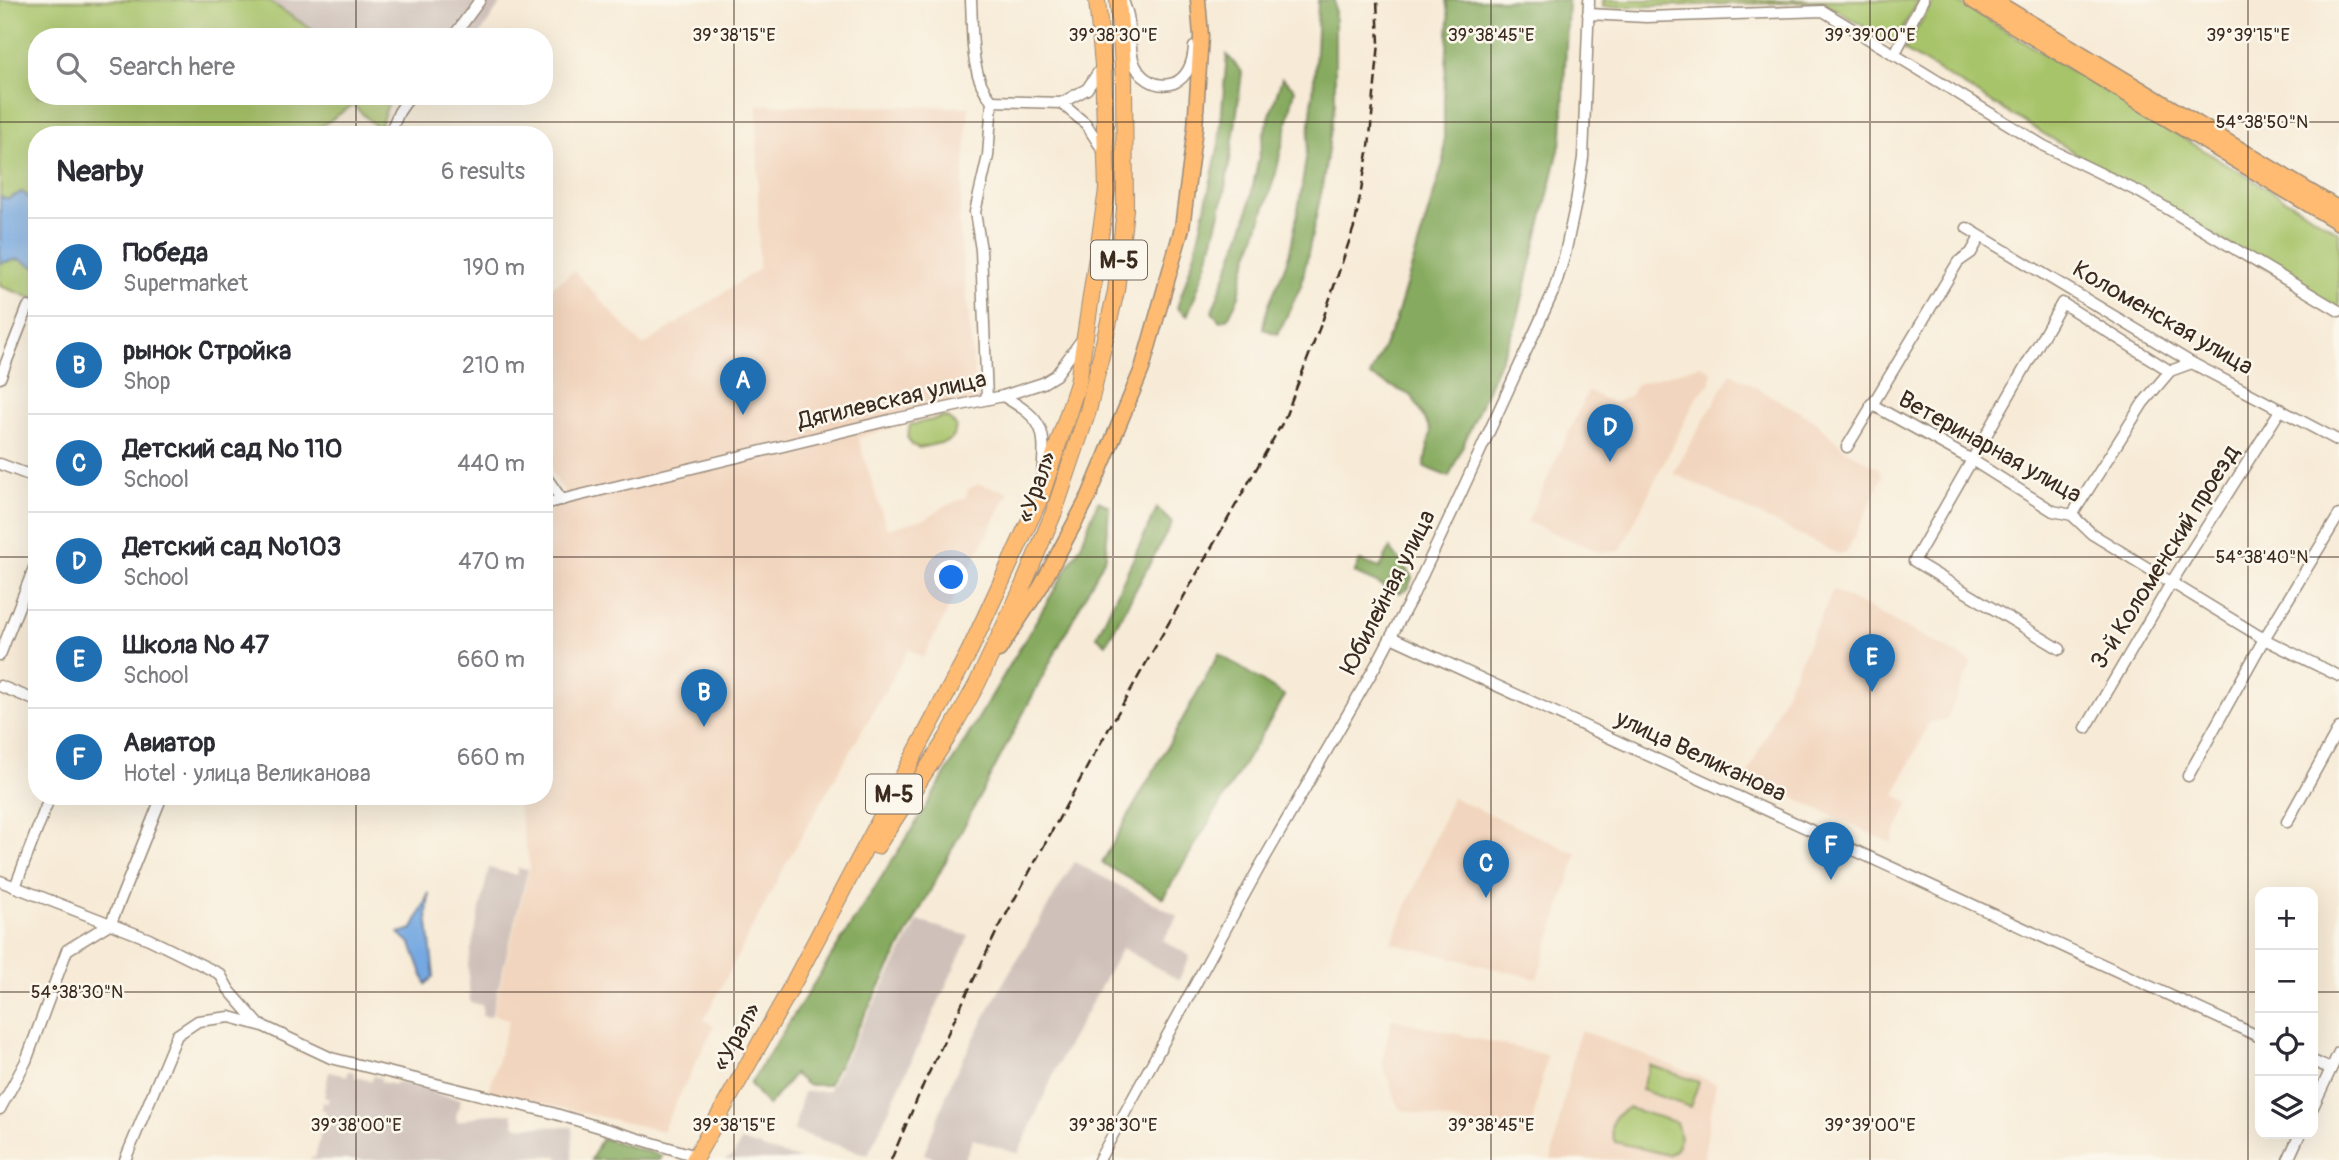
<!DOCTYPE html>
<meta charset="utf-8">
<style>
:root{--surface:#fff;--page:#f2f2f3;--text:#2b2b33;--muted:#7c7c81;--line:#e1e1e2;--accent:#1f6fb2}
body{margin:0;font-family:Pangolin,sans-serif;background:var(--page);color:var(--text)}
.controls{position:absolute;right:21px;bottom:21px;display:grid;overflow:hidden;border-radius:14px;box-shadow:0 7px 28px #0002}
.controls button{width:63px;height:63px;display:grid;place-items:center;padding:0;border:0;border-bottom:2px solid var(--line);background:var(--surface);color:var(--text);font:35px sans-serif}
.you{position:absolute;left:952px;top:578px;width:24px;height:24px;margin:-18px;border:5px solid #fff;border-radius:50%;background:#1a73e8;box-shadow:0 0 0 10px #1a73e833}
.badge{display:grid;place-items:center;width:46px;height:46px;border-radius:50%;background:var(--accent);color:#fff;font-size:23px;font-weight:700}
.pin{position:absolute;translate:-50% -58px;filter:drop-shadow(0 2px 4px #0008)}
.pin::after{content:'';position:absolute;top:37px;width:24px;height:21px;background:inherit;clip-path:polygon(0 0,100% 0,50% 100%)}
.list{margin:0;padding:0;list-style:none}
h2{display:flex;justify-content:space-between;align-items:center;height:91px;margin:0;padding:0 28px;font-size:30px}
h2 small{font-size:23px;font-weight:400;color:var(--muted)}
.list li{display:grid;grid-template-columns:46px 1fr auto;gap:21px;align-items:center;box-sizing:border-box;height:98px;padding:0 28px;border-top:2px solid var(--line)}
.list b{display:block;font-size:26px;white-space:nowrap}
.list p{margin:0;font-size:23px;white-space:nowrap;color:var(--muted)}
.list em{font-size:23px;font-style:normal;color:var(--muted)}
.icon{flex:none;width:38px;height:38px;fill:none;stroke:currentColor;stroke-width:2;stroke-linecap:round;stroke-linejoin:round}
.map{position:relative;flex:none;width:2339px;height:1160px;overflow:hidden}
.search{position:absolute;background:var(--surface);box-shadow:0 7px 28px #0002;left:28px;top:28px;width:525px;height:77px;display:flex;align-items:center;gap:18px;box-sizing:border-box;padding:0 24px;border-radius:28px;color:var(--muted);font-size:26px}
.panel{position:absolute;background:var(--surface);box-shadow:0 7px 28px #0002;left:28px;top:126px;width:525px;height:679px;border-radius:28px}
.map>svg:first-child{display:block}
.built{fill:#f2d5be}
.industrial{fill:#cfc1ba}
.green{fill:#a8c46b;stroke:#727744;stroke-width:2}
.forest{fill:#86aa5f;stroke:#606a3e;stroke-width:2}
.water{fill:#74a8e1;stroke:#586980;stroke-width:2}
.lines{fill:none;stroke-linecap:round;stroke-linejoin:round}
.minor-casing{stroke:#998a7a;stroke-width:13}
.major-casing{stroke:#998a7a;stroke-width:17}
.highway-casing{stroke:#998a7a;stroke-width:18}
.minor{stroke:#fff;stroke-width:10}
.major{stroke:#febb71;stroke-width:14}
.highway{stroke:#febb71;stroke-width:16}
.rail{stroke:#3b2a1e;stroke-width:2.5;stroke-dasharray:10 5;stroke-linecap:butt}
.ticks{fill:none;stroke:#3b2a1e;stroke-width:2;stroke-opacity:0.45}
.labels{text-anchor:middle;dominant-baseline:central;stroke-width:5;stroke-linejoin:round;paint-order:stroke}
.shield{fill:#fbf7ec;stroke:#75685c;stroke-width:2}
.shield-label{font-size:23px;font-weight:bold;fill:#3b2a1e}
.street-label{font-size:24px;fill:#3b2a1e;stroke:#fbf7ec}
.ticks-label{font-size:18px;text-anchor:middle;fill:#3b2a1e;stroke:#fbf7ec;stroke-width:5;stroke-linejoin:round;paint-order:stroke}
</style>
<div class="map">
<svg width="2339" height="1160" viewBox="0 0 2339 1160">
<rect width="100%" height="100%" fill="#fbf7ec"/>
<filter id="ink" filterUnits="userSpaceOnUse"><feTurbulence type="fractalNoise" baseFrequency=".0143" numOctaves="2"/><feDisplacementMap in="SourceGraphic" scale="14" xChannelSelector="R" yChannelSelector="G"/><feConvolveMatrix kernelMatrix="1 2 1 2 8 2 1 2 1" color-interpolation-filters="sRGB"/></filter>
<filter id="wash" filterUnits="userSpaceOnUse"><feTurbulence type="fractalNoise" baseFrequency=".00686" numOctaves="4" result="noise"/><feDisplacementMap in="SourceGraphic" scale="28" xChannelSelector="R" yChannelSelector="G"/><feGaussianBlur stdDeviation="1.57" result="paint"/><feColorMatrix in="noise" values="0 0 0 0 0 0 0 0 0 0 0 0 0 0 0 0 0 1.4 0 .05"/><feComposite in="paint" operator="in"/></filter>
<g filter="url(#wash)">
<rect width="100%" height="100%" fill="#f7ebd7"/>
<g class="built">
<path d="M757,105L969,107L959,223L978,407L901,425L858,438L887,529L927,518L943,507L966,497L968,489L978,484L1009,492L923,658L909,649L789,858L704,1020L714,1026L662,1131L489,1091L509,1020L493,1014L530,867L516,796H544V508L572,502L544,462V293L574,271L643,346L759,269Z"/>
<path d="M1701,365L1712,372L1711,383L1698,395L1620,551L1603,553L1527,522L1588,391L1613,403L1630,396L1637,384Z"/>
<path d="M1731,373L1814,420L1846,450L1880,469L1883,476L1847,552L1839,554L1673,473Z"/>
<path d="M1833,590L1972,662L1946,721L1929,722L1895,795L1909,802L1891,843L1747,776Z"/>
<path d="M1452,797L1577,854L1537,979L1391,943Z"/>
<path d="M1392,1019L1547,1055L1529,1139L1399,1109L1382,1061Z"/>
<path d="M1581,1030L1716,1083L1703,1160H1551L1576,1043Z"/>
</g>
<g class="industrial">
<path d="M267,0H503L478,37H323Z"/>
<path d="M1074,862L1178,916L1163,940L1190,956L1179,980L1122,948L1061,1058L1018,1154L973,1139L964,1160H940L924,1154L953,1078L1002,985Z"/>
<path d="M489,868L516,875L518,868L528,870L491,1017L482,1016L483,1005L470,1003L468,964Z"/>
<path d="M918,921L969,936L868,1155L794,1131L803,1092L828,1091Z"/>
<path d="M348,1071L355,1072V1077L372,1081L373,1076L381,1078V1082L395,1085L396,1082L435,1090L434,1094L461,1099L456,1117L458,1122L481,1115L512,1113L515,1126L573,1127L572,1160H558V1156H524L523,1160H311L312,1157L315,1158L326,1111L321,1109L323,1102L327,1103L329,1099L324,1097L329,1072L347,1076Z"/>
<path d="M741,1141L801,1160H725L733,1156Z"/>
</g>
<g class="green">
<path d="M0,0H267L323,37H37V96H391L379,129L353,105L308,135H37V204L22,192L8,199L0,197Z"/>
<path d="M1603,0H1919L1893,44L1823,2L1603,7Z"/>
<path d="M1934,0H1955L2339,232V311L1904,50Z"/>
<path d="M19,259L37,268V300L0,286V263Z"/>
<path d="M945,417L951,420L956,426L954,435L949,441L919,448L912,445L907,437L910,425Z"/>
<path d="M1650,1065L1699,1082L1690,1107L1641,1090Z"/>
<path d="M1628,1108L1676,1122C1681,1137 1683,1146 1668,1155L1615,1142C1607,1125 1612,1116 1628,1108Z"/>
</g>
<g class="forest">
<path d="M1318,0H1335V103L1322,189L1301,286L1278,334L1263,329C1266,300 1285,275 1291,247C1308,165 1316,84 1318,0Z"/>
<path d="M1446,0H1568L1562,137L1516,325L1449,477L1424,467L1431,431L1412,396L1370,376L1395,322L1444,160V98L1449,19Z"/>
<path d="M1227,55L1242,72C1232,157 1221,236 1187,316L1177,308L1195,253L1219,144Z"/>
<path d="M1282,78L1295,89L1276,173L1244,270L1239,296L1228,318L1220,321L1212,312L1246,220L1263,137Z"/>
<path d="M1098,501L1109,506L1106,556L828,1085H807L794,1074L768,1106L750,1084L921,815L1081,545Z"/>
<path d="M1157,508L1172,523L1106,644L1097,636Z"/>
<path d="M1390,548L1412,577L1408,589L1399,593L1354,573L1360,561L1380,568Z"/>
<path d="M1219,654L1285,696L1163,898L1102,863Z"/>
<path d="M602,1138L662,1156L660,1160H591Z"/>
</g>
<g class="water">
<path d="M22,192L37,204V268L19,259L0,263V197L8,199Z"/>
<path d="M429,893L427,914L434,976L426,984L411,944L399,933L413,929Z"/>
</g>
</g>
<g filter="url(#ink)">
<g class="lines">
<g class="minor-casing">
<g id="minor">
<path d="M971,0C973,33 969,75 992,101L988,156L975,212L981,250L987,399"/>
<path d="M1123,0C1124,5 1127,10 1128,16C1132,37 1126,67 1148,80C1156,85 1165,86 1174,83C1188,77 1193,61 1194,47"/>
<path d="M1588,14L1646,17L1823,11L2044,146L2141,193L2339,311"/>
<path d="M453,37L480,0"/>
<path d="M1894,55L1923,0"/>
<path d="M992,101L1061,103L1087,89L1103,65"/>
<path d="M1061,103L1086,124L1104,152"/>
<path d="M389,135L399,112L410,96"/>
<path d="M1967,228L2192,363L2339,441"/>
<path d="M0,378L28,307"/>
<path d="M1003,396C1048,422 1045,431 1042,479"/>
<path d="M1871,404L1972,460L2053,511L2072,515L2092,534L2264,639L2339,676"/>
<path d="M1847,447L1958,262L1971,253L1980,237"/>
<path d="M0,464L37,478"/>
<path d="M544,474L562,500"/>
<path d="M544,504L890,420L1003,396L1043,383L1056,375L1083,338"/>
<path d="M2072,515L2143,403L2170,371L2192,363"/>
<path d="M1391,637L2260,1037"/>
<path d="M2060,649L1914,561L2062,303L2170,371"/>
<path d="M0,655L37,560"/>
<path d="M0,686L37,701"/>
<path d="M2086,728L2171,583L2281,409"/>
<path d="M2188,776L2264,639L2339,515"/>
<path d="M2287,822L2339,728"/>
<path d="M0,881L149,939L220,974L229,990L258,1023"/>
<path d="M15,887L50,796"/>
<path d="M2313,1061L2331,1069"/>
<path d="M2313,1107L2339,1052"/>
<path d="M0,1109L26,1061L67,950L111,923L162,796"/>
<path d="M125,1160L177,1035L198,1021L230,1017L263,1026L331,1058L549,1112L696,1156"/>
<path d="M1099,1160L1259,868L1376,665L1413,595L1461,493L1554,290L1565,254L1576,202L1583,158L1589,0"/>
<path d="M2288,1160L2300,1134"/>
</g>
</g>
<g class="major-casing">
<g id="major">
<path d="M1971,0L2339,223"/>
<path d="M1993,0L2339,209"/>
<path d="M999,650L1041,586L1089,496L1142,369L1182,228L1195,128L1201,36L1198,0"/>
</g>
</g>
<g class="highway-casing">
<g id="highway">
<path d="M877,846L947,738L977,684L1020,593L1054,512L1088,411L1116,291L1125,209L1124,80L1118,0"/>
<path d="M694,1160L787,995L969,652L1041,496L1078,383L1107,190L1103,65L1097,0"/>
</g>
</g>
<use href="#minor" class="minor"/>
<use href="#major" class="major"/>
<use href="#highway" class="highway"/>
<path class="rail" d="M891,1160L924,1083L996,933L1091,760L1284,420L1323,319L1355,224L1369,147L1379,43L1377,0"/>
</g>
</g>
<path class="ticks" d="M356,0V37M734,0V1160M1113,0V1160M1491,0V1160M1870,0V1160M2248,0V1160M356,96V135M0,122H2339M0,557H37M544,557H2339M356,796V1160M0,992H2260M2313,992H2339"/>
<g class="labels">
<g class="shield">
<rect x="1091" y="240.5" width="56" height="39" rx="5"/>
<rect x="866" y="774.5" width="56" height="39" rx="5"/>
</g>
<g class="shield-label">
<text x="1119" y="260">М-5</text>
<text x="894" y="794">М-5</text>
</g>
<g class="street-label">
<text transform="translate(2163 318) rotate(30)">Коломенская улица</text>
<text transform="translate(892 400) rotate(-13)">Дягилевская улица</text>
<text transform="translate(1990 447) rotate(29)">Ветеринарная улица</text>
<text transform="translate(1037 487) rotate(-70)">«Урал»</text>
<text transform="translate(2165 557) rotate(-58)">3-й Коломенский проезд</text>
<text transform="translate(1388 592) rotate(-63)">Юбилейная улица</text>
<text transform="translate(1701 756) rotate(25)">улица Великанова</text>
<text transform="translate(737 1037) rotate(-61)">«Урал»</text>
</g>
</g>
<g class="ticks-label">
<text x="734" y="41">39°38'15"E</text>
<text x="1113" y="41">39°38'30"E</text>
<text x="1491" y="41">39°38'45"E</text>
<text x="1870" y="41">39°39'00"E</text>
<text x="2248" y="41">39°39'15"E</text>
<text x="2262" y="128">54°38'50"N</text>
<text x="2262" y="563">54°38'40"N</text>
<text x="77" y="998">54°38'30"N</text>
<text x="356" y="1131">39°38'00"E</text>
<text x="734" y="1131">39°38'15"E</text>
<text x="1113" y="1131">39°38'30"E</text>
<text x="1491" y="1131">39°38'45"E</text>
<text x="1870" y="1131">39°39'00"E</text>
</g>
</svg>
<div class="controls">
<button>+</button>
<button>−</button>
<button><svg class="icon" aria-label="locate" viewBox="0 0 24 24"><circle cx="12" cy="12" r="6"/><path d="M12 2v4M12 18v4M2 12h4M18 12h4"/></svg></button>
<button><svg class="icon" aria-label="layers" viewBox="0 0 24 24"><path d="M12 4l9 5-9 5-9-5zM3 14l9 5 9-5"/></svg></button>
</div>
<div class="you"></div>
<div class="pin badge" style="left:743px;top:415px">A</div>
<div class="pin badge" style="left:704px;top:727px">B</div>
<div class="pin badge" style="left:1486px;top:898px">C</div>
<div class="pin badge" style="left:1610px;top:462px">D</div>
<div class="pin badge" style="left:1872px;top:692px">E</div>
<div class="pin badge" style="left:1831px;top:880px">F</div>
<div class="search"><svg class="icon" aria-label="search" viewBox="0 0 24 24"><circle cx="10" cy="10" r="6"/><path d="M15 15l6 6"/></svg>Search here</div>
<section class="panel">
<h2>Nearby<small>6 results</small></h2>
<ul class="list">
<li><span class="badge">A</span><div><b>Победа</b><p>Supermarket</p></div><em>190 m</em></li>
<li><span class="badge">B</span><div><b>рынок Стройка</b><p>Shop</p></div><em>210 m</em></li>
<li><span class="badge">C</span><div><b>Детский сад № 110</b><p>School</p></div><em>440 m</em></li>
<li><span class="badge">D</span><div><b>Детский сад №103</b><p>School</p></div><em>470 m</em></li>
<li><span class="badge">E</span><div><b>Школа № 47</b><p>School</p></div><em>660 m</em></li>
<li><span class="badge">F</span><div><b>Авиатор</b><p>Hotel · улица Великанова</p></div><em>660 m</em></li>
</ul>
</section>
</div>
